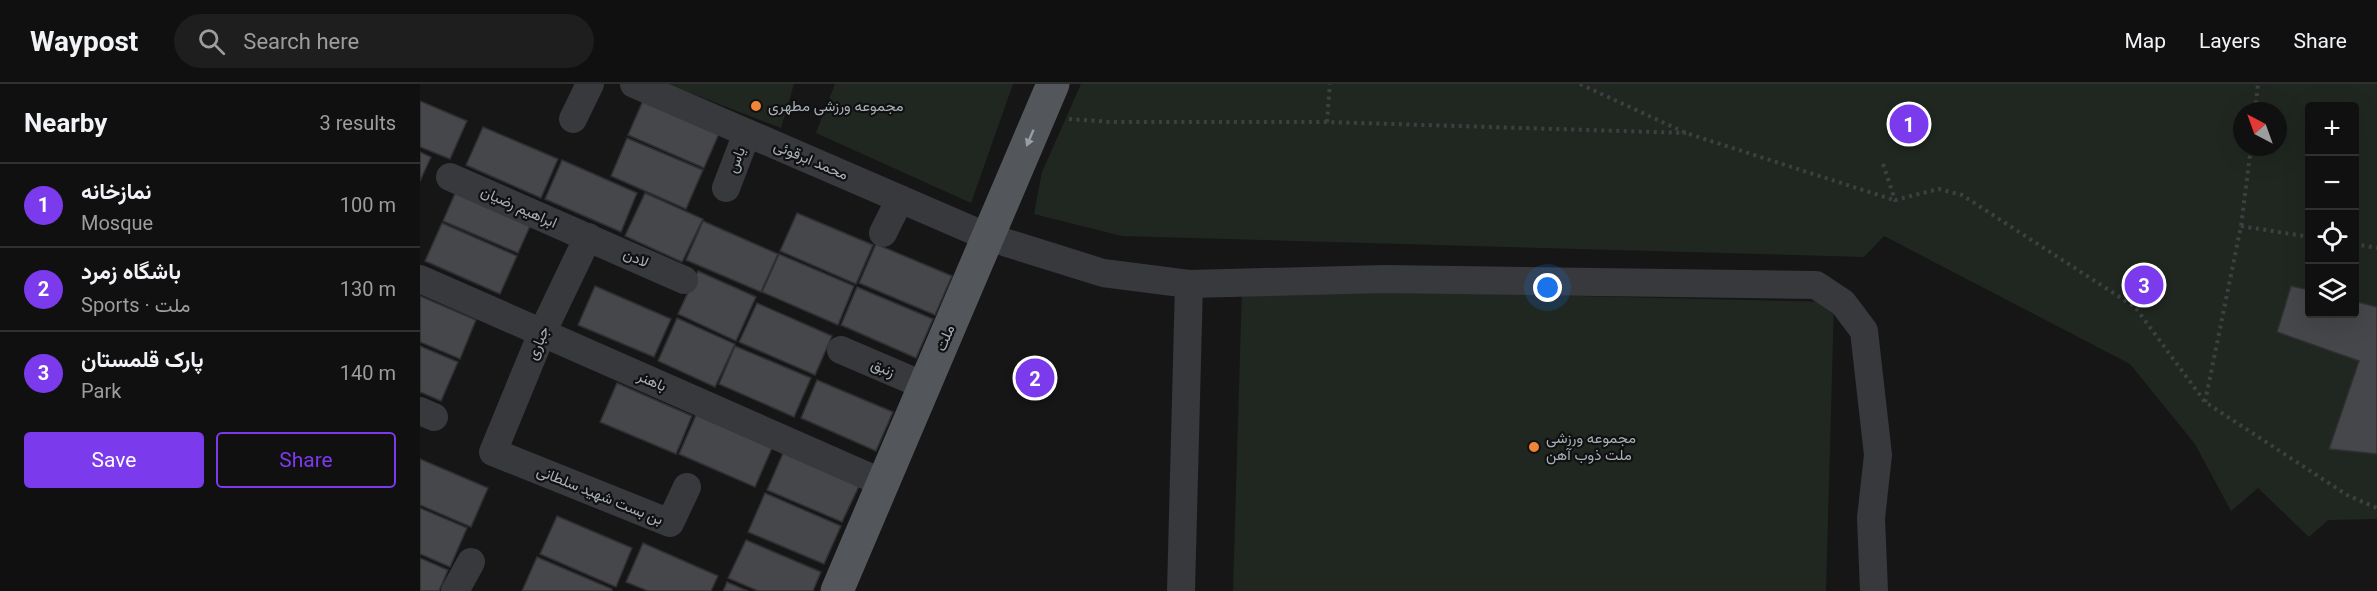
<!DOCTYPE html>
<meta charset="utf-8">
<style>
:root{--surface:#101011;--page:#1e1e1f;--text:#f1f3f6;--muted:#9c9d9f;--line:#303031;--accent:#7c3aed}
body{margin:0;font-family:Roboto,Vazirmatn,sans-serif;background:var(--page);color:var(--text)}
.controls{position:absolute;right:18px;top:18px;display:grid;overflow:hidden;border-radius:6px;box-shadow:0 6px 24px #0002}
.controls button{width:54px;height:54px;display:grid;place-items:center;padding:0;border:0;border-bottom:2px solid var(--line);background:var(--surface);color:var(--text);font:30px sans-serif}
.compass{position:absolute;left:1813px;top:18px;width:54px;height:54px;border-radius:50%;background:var(--surface);box-shadow:0 6px 24px #0002;rotate:319deg}
.you{position:absolute;left:1128px;top:204px;width:21px;height:21px;margin:-15px;border:4px solid #fff;border-radius:50%;background:#1a73e8;box-shadow:0 0 0 9px #1a73e833}
.badge{display:grid;place-items:center;width:39px;height:39px;border-radius:50%;background:var(--accent);color:#fff;font-size:20px;font-weight:700}
.pin{position:absolute;translate:-50% -50%;border:3px solid #fff;box-shadow:0 2px 6px #0006}
.list{margin:0;padding:0;list-style:none}
h2{display:flex;justify-content:space-between;align-items:center;height:78px;margin:0;padding:0 24px;font-size:26px}
h2 small{font-size:20px;font-weight:400;color:var(--muted)}
.list li{display:grid;grid-template-columns:39px 1fr auto;gap:18px;align-items:center;box-sizing:border-box;height:84px;padding:0 24px;border-top:2px solid var(--line)}
.list b{display:block;font-size:22px;white-space:nowrap}
.list p{margin:0;font-size:20px;white-space:nowrap;color:var(--muted)}
.list em{font-size:20px;font-style:normal;color:var(--muted)}
.actions{display:flex;gap:12px;padding:18px 24px}
.actions a{flex:1;padding:14px 0;border:2px solid var(--accent);border-radius:6px;text-align:center;font-size:21px;color:var(--accent)}
.actions .main{background:var(--accent);color:#fff}
.icon{flex:none;width:33px;height:33px;fill:none;stroke:currentColor;stroke-width:2;stroke-linecap:round;stroke-linejoin:round}
.map{position:relative;flex:none;width:1957px;height:507px;overflow:hidden}
header{display:flex;align-items:center;gap:36px;box-sizing:border-box;height:84px;padding:0 30px;background:var(--surface);border-bottom:2px solid var(--line)}
header strong{font-size:28px}
nav{display:flex;gap:33px;margin-inline-start:auto;font-size:21px}
.search{width:420px;height:54px;background:var(--page);display:flex;align-items:center;gap:15px;box-sizing:border-box;padding:0 21px;border-radius:33px;color:var(--muted);font-size:22px}
main{display:flex}
aside{flex:1;background:var(--surface)}
.map>svg:first-child{display:block}
.green{fill:#202720;fill-rule:evenodd}
.building{fill:#45474a;stroke:#303033;stroke-width:1.5}
.lines{fill:none;stroke-linecap:round;stroke-linejoin:round}
.path{stroke:#3d4043;stroke-width:4;stroke-dasharray:3 4.5;stroke-linecap:butt}
.minor{stroke:#37393c;stroke-width:28}
.major{stroke:#53575b;stroke-width:33}
.oneway{fill:#979ea5}
.poi-dot{fill:#ee8537;stroke:#111112;stroke-width:2}
.labels{text-anchor:middle;dominant-baseline:central;stroke-width:4.5;stroke-linejoin:round;paint-order:stroke}
.poi-label{font-size:15px;fill:#a8b0b7;stroke:#111112;text-anchor:start}
.street-label{font-size:15px;fill:#a8b0b7;stroke:#111112}
</style>
<header>
<strong>Waypost</strong>
<div class="search"><svg class="icon" aria-label="search" viewBox="0 0 24 24"><circle cx="10" cy="10" r="6"/><path d="M15 15l6 6"/></svg>Search here</div>
<nav><a>Map</a><a>Layers</a><a>Share</a></nav>
</header>
<main>
<aside>
<h2>Nearby<small>3 results</small></h2>
<ul class="list">
<li><span class="badge">1</span><div><b>نمازخانه</b><p>Mosque</p></div><em>100 m</em></li>
<li><span class="badge">2</span><div><b>باشگاه زمرد</b><p>Sports · ملت</p></div><em>130 m</em></li>
<li><span class="badge">3</span><div><b>پارک قلمستان</b><p>Park</p></div><em>140 m</em></li>
</ul>
<div class="actions"><a class="main">Save</a><a>Share</a></div>
</aside>
<div class="map">
<svg width="1957" height="507" viewBox="0 0 1957 507">
<rect width="100%" height="100%" fill="#161617"/>
<g class="green">
<path d="M247,0H374L361,44Z"/>
<path d="M415,0H593L551,119L396,49Z"/>
<path d="M661,0H1957V435L1908,436L1889,453L1838,404L1811,427L1775,360L1710,280L1464,152L1444,173L702,152L614,130L622,88ZM1890,22H1934V230H1890ZM1822,27H1858V63H1822Z"/>
<path d="M822,204L1414,218L1406,507H813Z"/>
</g>
<g class="building">
<path d="M225,12L301,45L284,84L208,51Z"/>
<path d="M0,17L47,37L30,75L0,63Z"/>
<path d="M63,43L138,75L121,114L46,81Z"/>
<path d="M207,54L283,86L266,125L191,92Z"/>
<path d="M0,68L11,73L0,97Z"/>
<path d="M142,76L217,109L201,148L125,115Z"/>
<path d="M40,98L115,131L98,169L23,137Z"/>
<path d="M225,109L283,135L262,178L205,152Z"/>
<path d="M377,129L453,161L436,200L360,167Z"/>
<path d="M283,137L358,170L341,208L266,176Z"/>
<path d="M22,139L97,172L80,210L5,177Z"/>
<path d="M456,160L532,192L515,231L439,199Z"/>
<path d="M359,170L434,202L418,241L342,208Z"/>
<path d="M278,187L336,213L316,257L258,230Z"/>
<path d="M175,202L251,235L234,273L158,241Z"/>
<path d="M1871,202L1890,206V230H1934V217L1957,223V370L1909,365L1939,277L1857,248Z"/>
<path d="M437,203L513,235L496,274L421,241Z"/>
<path d="M0,212L56,236L40,275L0,258Z"/>
<path d="M337,219L412,252L395,291L319,258Z"/>
<path d="M257,234L315,260L295,303L238,277Z"/>
<path d="M0,262L38,278L21,317L0,308Z"/>
<path d="M315,262L391,294L374,333L299,300Z"/>
<path d="M397,296L473,328L456,367L381,334Z"/>
<path d="M197,299L272,332L256,370L180,338Z"/>
<path d="M276,331L352,364L335,403L259,370Z"/>
<path d="M364,367L440,400L422,438L347,406Z"/>
<path d="M0,375L68,404L51,443L0,421Z"/>
<path d="M345,409L421,442L404,480L328,448Z"/>
<path d="M0,424L47,444L30,483L0,470Z"/>
<path d="M137,432L212,464L196,503L120,470Z"/>
<path d="M326,456L401,488L393,507H338L308,494Z"/>
<path d="M223,459L298,492L291,507H228L206,498Z"/>
<path d="M117,473L192,505V507H102Z"/>
<path d="M0,474L28,486L19,507H0Z"/>
<path d="M307,498L328,507H303Z"/>
</g>
<g class="lines">
<g class="path">
<path d="M1160,0L1266,49L1474,116"/>
<path d="M1835,27L1838,0"/>
<path d="M649,35L691,38H907L1266,49"/>
<path d="M907,38L910,0"/>
<path d="M1463,80L1475,116L1519,105L1542,111L1715,223L1785,318L1927,411L1957,424"/>
<path d="M1821,142L1890,153"/>
<path d="M1934,160L1957,164"/>
<path d="M1785,318L1821,142L1831,63"/>
</g>
<g class="minor">
<path d="M214,0L568,153L683,189L769,200L964,195L1396,201L1423,219L1444,247L1458,371L1451,434L1454,507"/>
<path d="M153,35L170,0"/>
<path d="M30,93L264,196"/>
<path d="M306,104L327,49"/>
<path d="M463,149L480,115"/>
<path d="M168,153L122,249L73,368L250,439L267,403"/>
<path d="M0,195L463,399"/>
<path d="M421,266L505,302"/>
<path d="M0,327L14,333"/>
<path d="M35,507L51,478"/>
<path d="M761,507L769,200"/>
</g>
<path class="major" d="M417,507L633,0"/>
</g>
<defs><path id="oneway-solid" d="M-6-.8H1V-3.2L6.5 0L1 3.2V.8H-6Z" transform="scale(1.5)"/></defs>
<use class="oneway" href="#oneway-solid" transform="translate(610 54) rotate(113)"/>
<g class="poi-dot">
<circle cx="336" cy="22" r="6"/>
<circle cx="1114" cy="363" r="6"/>
</g>
<g class="labels">
<g class="poi-label">
<text x="348" y="22">مجموعه ورزشی مطهری</text>
<text x="1126" y="354">مجموعه ورزشی<tspan x="1126" dy="17">ملت ذوب آهن</tspan></text>
</g>
<g class="street-label">
<text transform="translate(316 76) rotate(-69)">یاس</text>
<text transform="translate(391 76) rotate(23)">محمد ابرقوئی</text>
<text transform="translate(99 123) rotate(24)">ابراهیم رضیان</text>
<text transform="translate(216 174) rotate(24)">لادن</text>
<text transform="translate(525 254) rotate(-67)">ملت</text>
<text transform="translate(118 259) rotate(-67)">جباری</text>
<text transform="translate(463 284) rotate(24)">زنبق</text>
<text transform="translate(232 297) rotate(24)">باهنر</text>
<text transform="translate(180 411) rotate(22)">بن بست شهید سلطانی</text>
</g>
</g>
</svg>
<div class="controls">
<button>+</button>
<button>−</button>
<button><svg class="icon" aria-label="locate" viewBox="0 0 24 24"><circle cx="12" cy="12" r="6"/><path d="M12 2v4M12 18v4M2 12h4M18 12h4"/></svg></button>
<button><svg class="icon" aria-label="layers" viewBox="0 0 24 24"><path d="M12 4l9 5-9 5-9-5zM3 14l9 5 9-5"/></svg></button>
</div>
<svg class="compass" viewBox="-18 -18 36 36"><path d="M0-13l5 13h-10z" fill="#e53935"/><path d="M0 13l5-13h-10z" fill="#9c9d9f"/></svg>
<div class="you"></div>
<div class="pin badge" style="left:1489px;top:40px">1</div>
<div class="pin badge" style="left:615px;top:294px">2</div>
<div class="pin badge" style="left:1724px;top:201px">3</div>
</div>
</main>
